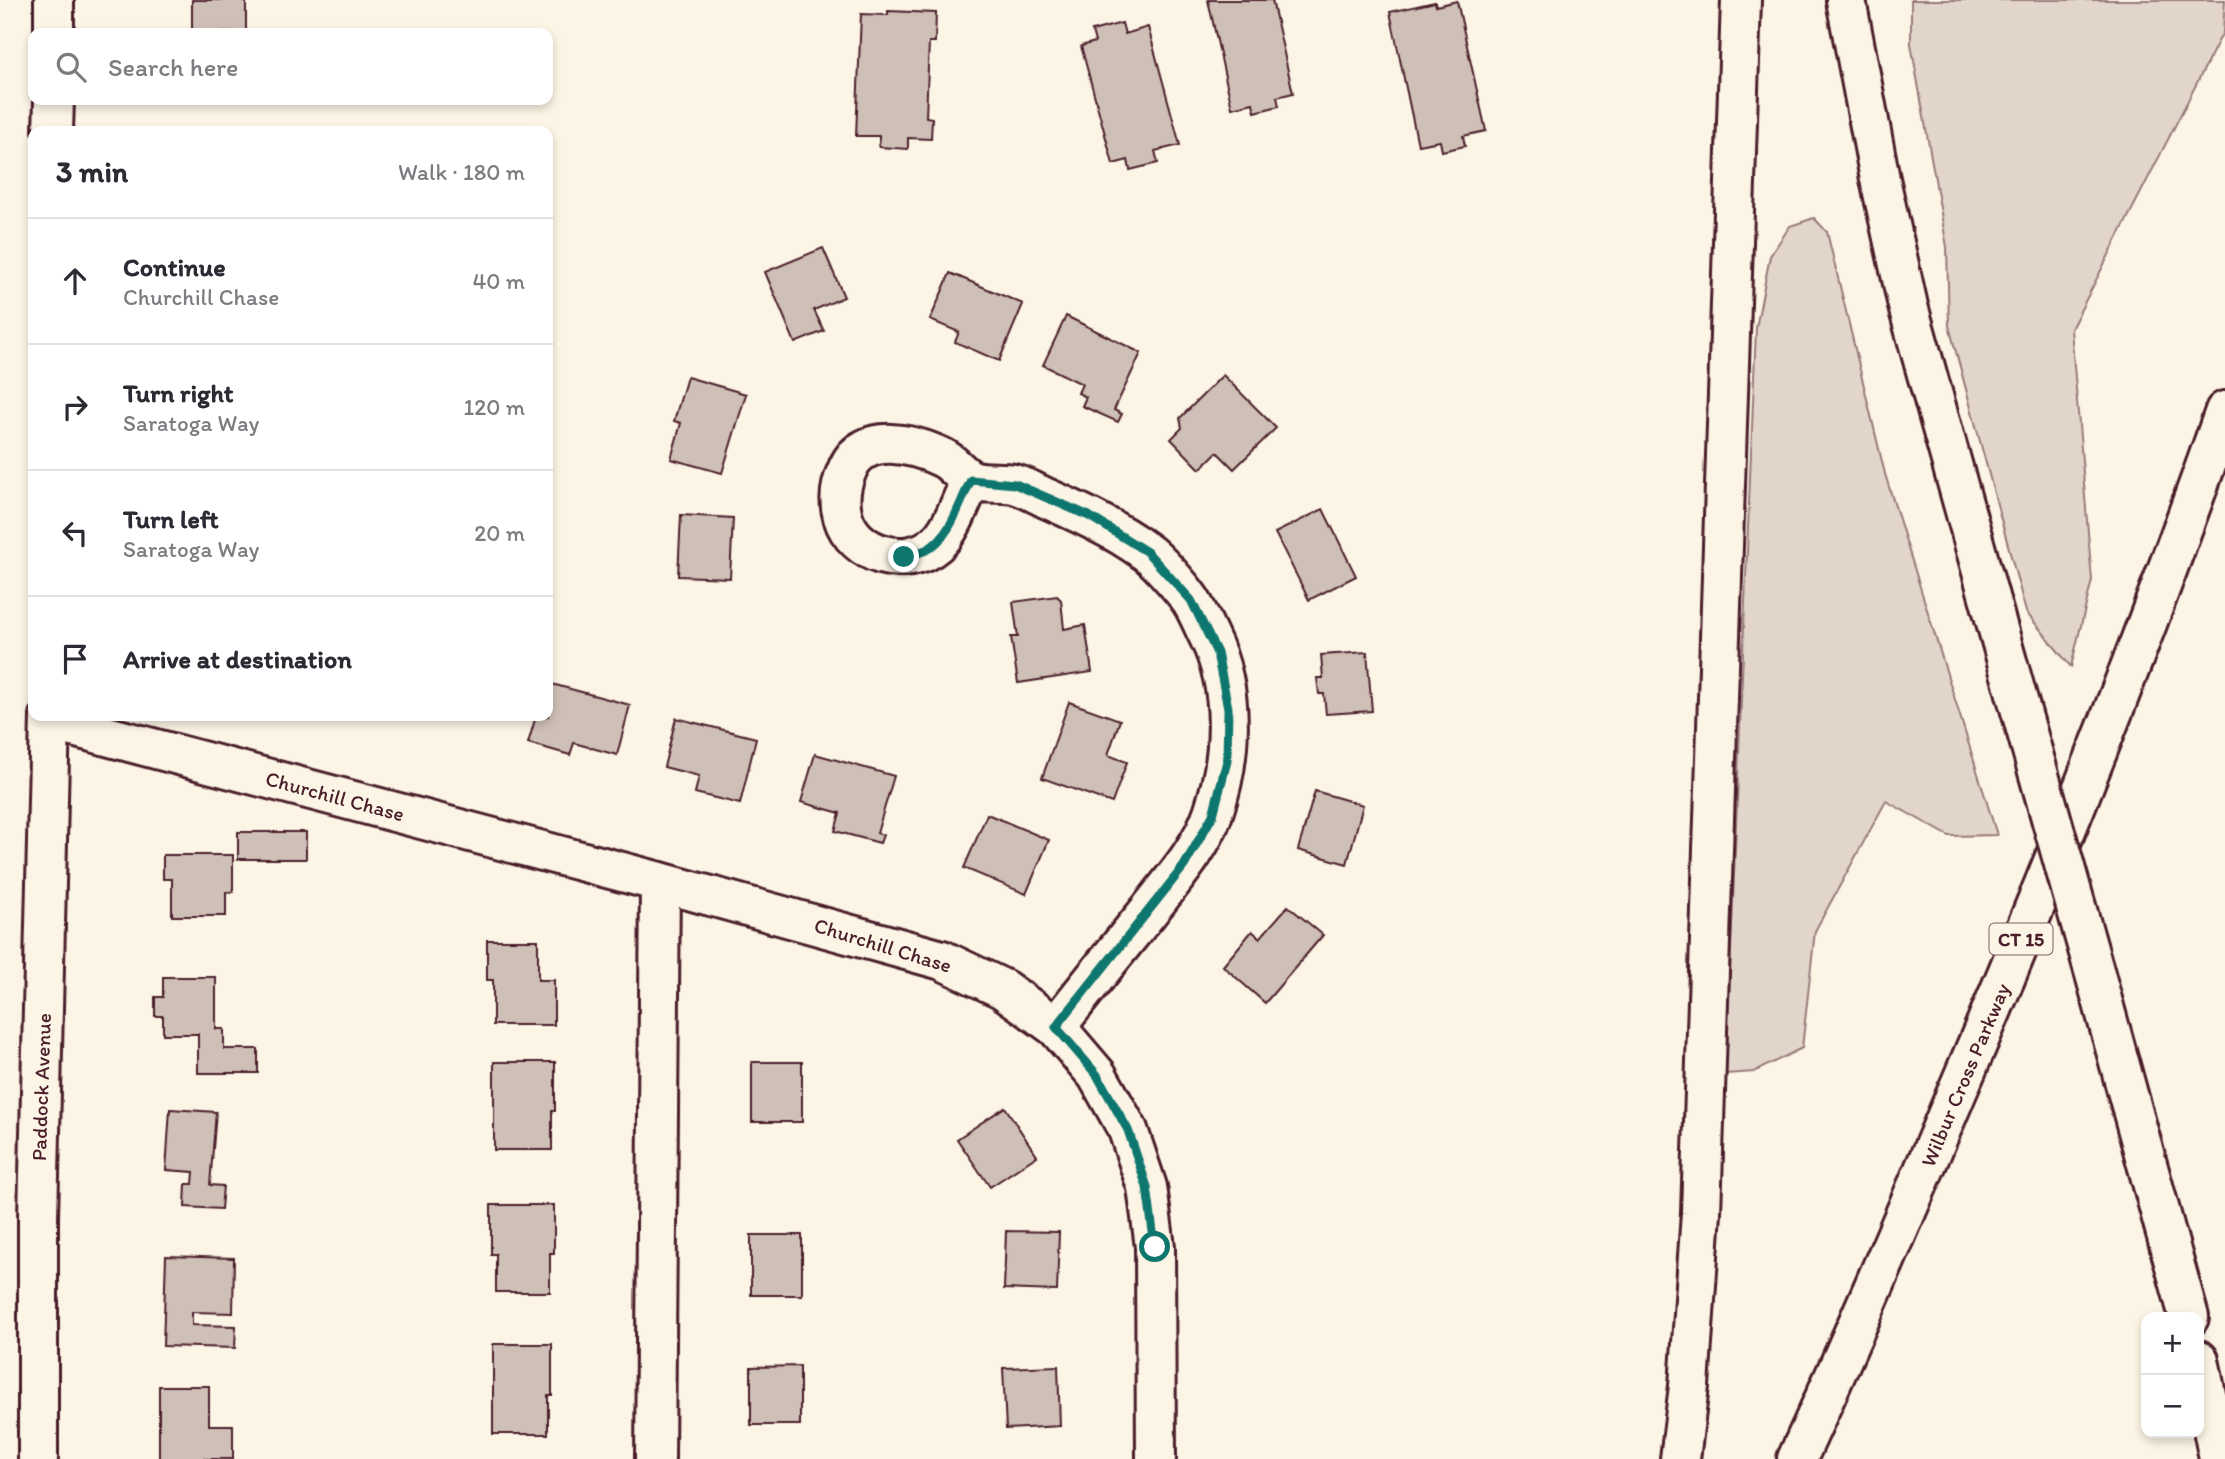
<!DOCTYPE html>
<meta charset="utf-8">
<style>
:root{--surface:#fff;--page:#f2f2f3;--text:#2b2b33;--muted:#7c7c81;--line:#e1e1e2}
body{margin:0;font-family:Itim,sans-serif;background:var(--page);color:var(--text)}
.controls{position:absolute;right:21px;bottom:21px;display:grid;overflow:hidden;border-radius:14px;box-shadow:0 4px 10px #0003}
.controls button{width:63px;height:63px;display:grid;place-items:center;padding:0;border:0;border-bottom:2px solid var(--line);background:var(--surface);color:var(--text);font:35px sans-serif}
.stop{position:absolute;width:21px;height:21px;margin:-16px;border:5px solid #0f766e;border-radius:50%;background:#fff}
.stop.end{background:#0f766e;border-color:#fff;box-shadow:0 2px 7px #0008}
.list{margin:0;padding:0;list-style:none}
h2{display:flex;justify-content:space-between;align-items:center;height:91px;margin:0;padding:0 28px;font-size:30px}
h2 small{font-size:23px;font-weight:400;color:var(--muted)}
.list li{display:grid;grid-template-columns:46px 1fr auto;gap:21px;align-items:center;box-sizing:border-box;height:126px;padding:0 28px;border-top:2px solid var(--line)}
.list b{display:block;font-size:26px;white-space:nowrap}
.list p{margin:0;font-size:23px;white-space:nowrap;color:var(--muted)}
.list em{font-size:23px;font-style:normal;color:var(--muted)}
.icon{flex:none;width:38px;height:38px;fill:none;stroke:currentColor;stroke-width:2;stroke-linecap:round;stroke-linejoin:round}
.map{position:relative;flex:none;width:2225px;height:1459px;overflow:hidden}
.search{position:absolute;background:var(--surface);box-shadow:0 4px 10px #0003;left:28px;top:28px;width:525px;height:77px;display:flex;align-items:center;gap:18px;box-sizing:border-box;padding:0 24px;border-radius:14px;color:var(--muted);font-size:26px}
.panel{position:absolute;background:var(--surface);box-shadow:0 4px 10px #0003;left:28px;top:126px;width:525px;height:595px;border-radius:14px}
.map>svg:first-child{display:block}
.green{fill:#e2d5ca;stroke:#967a7a;stroke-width:2}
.building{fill:#cfc0b7;stroke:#4a1f2b;stroke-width:2}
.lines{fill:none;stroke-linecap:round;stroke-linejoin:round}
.minor-casing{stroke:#4a1f2b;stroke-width:44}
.major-casing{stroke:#4a1f2b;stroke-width:44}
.highway-casing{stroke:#4a1f2b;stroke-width:44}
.minor{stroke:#fcf5e5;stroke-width:38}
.major{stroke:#fcf5e5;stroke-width:38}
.highway{stroke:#fcf5e5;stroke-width:38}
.highway-bridge-casing{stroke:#4a1f2b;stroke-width:44;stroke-linecap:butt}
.highway-bridge{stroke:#fcf5e5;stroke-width:38}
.route{stroke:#0f766e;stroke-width:9}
.labels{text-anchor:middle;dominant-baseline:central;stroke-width:6;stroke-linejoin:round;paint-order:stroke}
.shield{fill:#fcf5e5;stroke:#7f5f63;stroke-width:2}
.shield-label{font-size:19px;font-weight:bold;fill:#4a1f2b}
.street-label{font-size:21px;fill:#4a1f2b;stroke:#fcf5e5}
</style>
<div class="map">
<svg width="2225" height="1459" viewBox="0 0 2225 1459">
<rect width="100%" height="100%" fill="#fcf5e5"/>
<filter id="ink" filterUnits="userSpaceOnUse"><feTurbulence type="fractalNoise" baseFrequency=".0143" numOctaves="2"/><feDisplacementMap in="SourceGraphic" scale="14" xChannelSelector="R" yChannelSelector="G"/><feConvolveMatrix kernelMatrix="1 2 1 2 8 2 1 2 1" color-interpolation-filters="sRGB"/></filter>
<g filter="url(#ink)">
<g class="green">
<path d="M1911,0H2225L2223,32L2071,329L2092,580L2071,667L2026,612L1949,326L1947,247L1911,44Z"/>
<path d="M1814,218L1827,232L1885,474L1997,835L1949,836L1886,801L1815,931L1802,1048L1754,1072L1726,1074L1756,328L1770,256L1790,226Z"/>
</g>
<g class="building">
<path d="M192,0H246V33L192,32Z"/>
<path d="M1208,0H1272L1293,93L1277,97L1279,106L1255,112L1253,103L1232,108Z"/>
<path d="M1457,1L1486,131L1463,136L1465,146L1442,151L1440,141L1418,145L1390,12L1435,2L1436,6Z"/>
<path d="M888,11L936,13L935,42H929L926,117L932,118L931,139L908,138V149L879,147V136H856L861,14L888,15Z"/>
<path d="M1122,23L1125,34L1148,27L1180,145L1155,151L1158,163L1130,170L1128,160L1113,164L1081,46L1095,42L1092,31Z"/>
<path d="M823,248L844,297L814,310L824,331L795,343L765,272Z"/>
<path d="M950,273L1023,304L999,361L955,342L959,332L930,320Z"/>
<path d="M1066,316L1141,353L1114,410L1122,414L1118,422L1082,406L1086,397L1078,393L1082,384L1043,365Z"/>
<path d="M1223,375L1276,428L1234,469L1217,452L1200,469L1171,439L1182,428L1180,418Z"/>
<path d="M687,377L746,394L722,473L671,459L681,423L674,421Z"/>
<path d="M1323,509L1356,576L1309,600L1275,533Z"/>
<path d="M681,515L733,518L730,578L678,576Z"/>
<path d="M1057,596L1061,600L1064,629L1085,625L1092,672L1018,683L1011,637H1018L1013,602Z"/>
<path d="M1367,652L1372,711L1326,714L1324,694H1319L1317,678H1323L1321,655Z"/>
<path d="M548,683L630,705L617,755L574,743L570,755L528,743L536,716H548Z"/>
<path d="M1069,702L1120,720L1108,755L1127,762L1112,803L1042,778Z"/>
<path d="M676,718L756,738L740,804L695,793L699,776L664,767Z"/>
<path d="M815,754L894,776L877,833L883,835L880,843L835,831L840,813L801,802Z"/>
<path d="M1315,791L1363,805L1347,864L1298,850Z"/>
<path d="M987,814L1049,840L1026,894L964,868Z"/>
<rect x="238" y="832" width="68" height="27"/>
<path d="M163,855H233V892H226V916H172V879H163Z"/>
<path d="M1288,906L1323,935L1265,1003L1223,966L1252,931L1260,938Z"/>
<path d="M487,940H538V980H554V1025H493V980H487Z"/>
<path d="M163,977H216V1029H224V1049H258V1073H198V1034H163V1016H155V997H163Z"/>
<path d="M494,1062H555V1111H552V1150H494Z"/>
<rect x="752" y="1062" width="50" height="60"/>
<path d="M1005,1107L1037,1156L990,1187L957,1139Z"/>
<path d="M170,1109L216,1112L210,1185L223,1186L221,1209L185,1207L186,1184H193L194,1172L166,1170Z"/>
<path d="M491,1205H554V1253H550V1292H496V1254H491Z"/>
<path d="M1006,1231L1059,1232L1057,1291L1004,1289Z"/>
<rect x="751" y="1235" width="51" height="60"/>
<path d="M166,1256L234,1258L233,1313L192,1312V1325L236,1326L235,1348L163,1346Z"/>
<path d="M493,1344H552V1395H548V1434H493Z"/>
<path d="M800,1366V1425H751V1367Z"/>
<path d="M1058,1366L1060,1426L1006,1429L1003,1368Z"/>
<path d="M159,1386H209V1425H233V1459H159Z"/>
</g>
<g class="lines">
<g class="minor-casing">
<g id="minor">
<path d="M971,480C961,500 953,529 936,544C906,570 854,555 843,517C838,500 840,485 848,468C864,431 914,444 943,458C953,463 960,474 970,479C982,485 1001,481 1014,484C1025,487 1036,493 1046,498C1080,513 1115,529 1145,551C1157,559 1183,589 1191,601C1198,612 1203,625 1209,637C1235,690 1232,758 1213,813C1201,849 1171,882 1148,912C1117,950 1086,988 1056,1027"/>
<path d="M50,721L660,882"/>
<path d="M655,1459L660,882L942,960L1003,989L1056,1027L1097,1075L1128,1130L1147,1187L1155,1247L1156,1459"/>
</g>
</g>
<g class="major-casing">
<g id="major">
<path d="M54,33V0"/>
<path d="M53,131L54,100"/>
<path d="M38,1459V1217L50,716"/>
</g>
</g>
<g class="highway-casing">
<g id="highway">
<path d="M1846,0L1880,179L1908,306L2008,665"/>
<path d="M2095,974L2189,1317"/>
<path d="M2199,1360L2219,1459"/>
<path d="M1680,1459L1689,1386L1701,1213L1741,0"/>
<path d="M1797,1459C1852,1340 1903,1220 1954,1099C2051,873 2143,643 2225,411"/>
</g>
</g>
<use href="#minor" class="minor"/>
<use href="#major" class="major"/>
<use href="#highway" class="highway"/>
<g class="highway-bridge-casing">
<path id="highway-bridge" d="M2008,665L2095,974"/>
</g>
<use href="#highway-bridge" class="highway-bridge"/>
</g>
</g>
<g class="lines" filter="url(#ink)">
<path class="route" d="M904,557C911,555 919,553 926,550C950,539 960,502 971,480L1015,484L1089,516L1147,552L1191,600L1217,653L1228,708L1227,761L1213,815L1184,866L1056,1027L1097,1075L1128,1130L1147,1187L1155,1247"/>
</g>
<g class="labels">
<rect class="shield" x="1989.5" y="923.5" width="63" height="31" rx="5"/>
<g class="shield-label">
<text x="2021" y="939">CT 15</text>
</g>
<g class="street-label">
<text transform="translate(335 796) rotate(15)">Churchill Chase</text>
<text transform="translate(883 945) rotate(17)">Churchill Chase</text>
<text transform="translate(1965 1075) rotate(-67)">Wilbur Cross Parkway</text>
<text transform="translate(41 1087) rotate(-88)">Paddock Avenue</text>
</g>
</g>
</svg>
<div class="controls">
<button>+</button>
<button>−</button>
</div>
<div class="stop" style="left:1155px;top:1247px"></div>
<div class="stop end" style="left:904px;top:557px"></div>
<div class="search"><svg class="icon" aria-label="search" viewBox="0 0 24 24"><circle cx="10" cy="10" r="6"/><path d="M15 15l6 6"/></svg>Search here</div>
<section class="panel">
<h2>3 min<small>Walk · 180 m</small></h2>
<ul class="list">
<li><svg class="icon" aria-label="ahead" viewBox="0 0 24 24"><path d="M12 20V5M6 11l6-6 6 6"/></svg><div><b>Continue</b><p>Churchill Chase</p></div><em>40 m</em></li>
<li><svg class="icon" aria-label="right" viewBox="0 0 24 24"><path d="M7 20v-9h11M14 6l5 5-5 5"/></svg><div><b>Turn right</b><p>Saratoga Way</p></div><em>120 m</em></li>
<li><svg class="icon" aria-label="left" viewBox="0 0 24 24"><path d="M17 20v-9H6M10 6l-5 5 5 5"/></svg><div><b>Turn left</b><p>Saratoga Way</p></div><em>20 m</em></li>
<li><svg class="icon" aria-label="arrive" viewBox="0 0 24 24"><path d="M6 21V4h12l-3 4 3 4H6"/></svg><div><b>Arrive at destination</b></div></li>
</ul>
</section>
</div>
